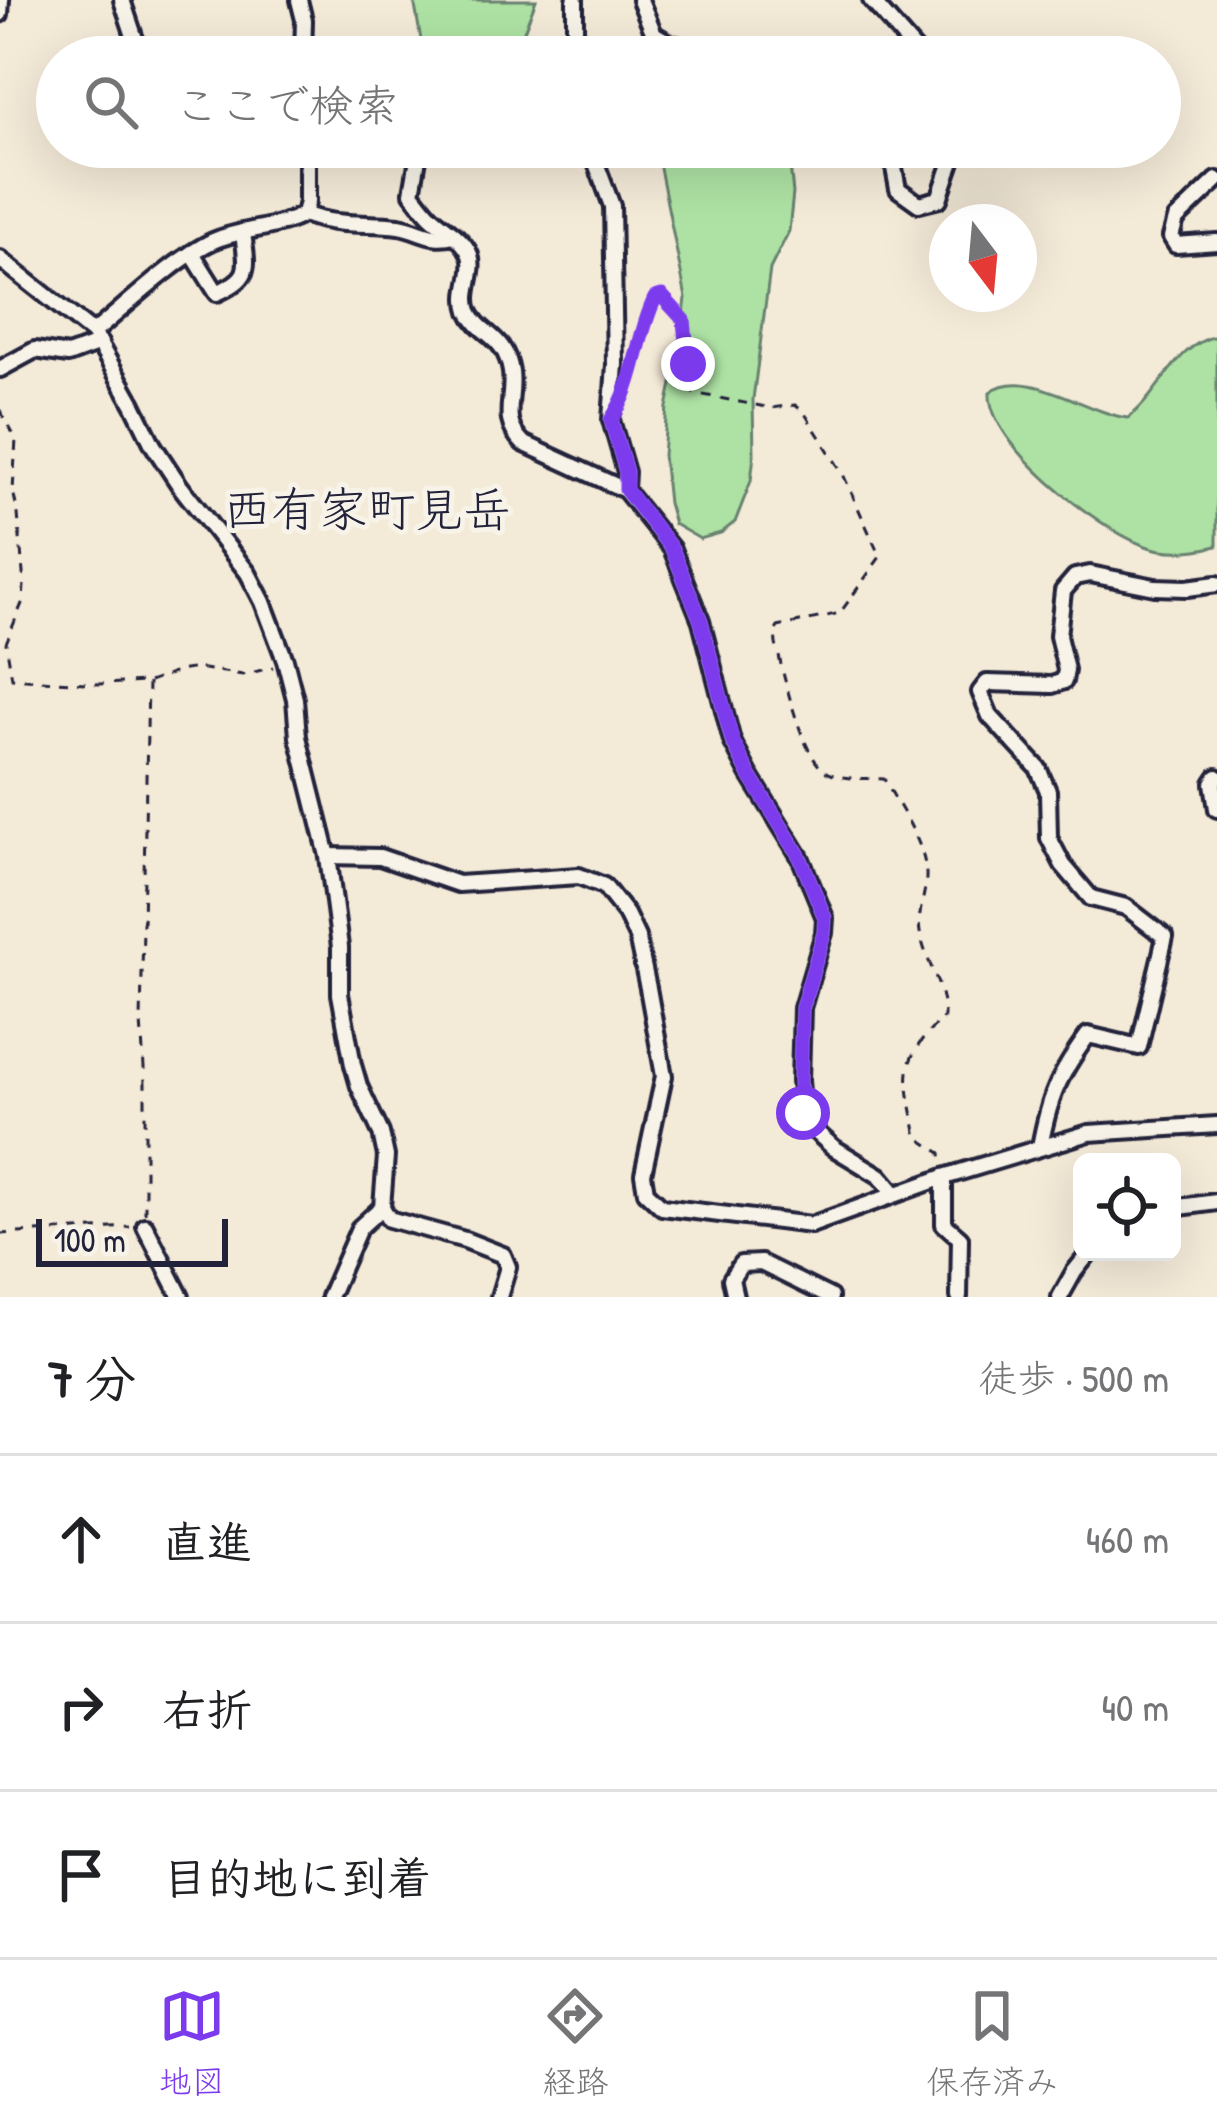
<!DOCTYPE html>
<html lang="ja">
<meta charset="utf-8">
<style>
:root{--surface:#fff;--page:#f2f2f2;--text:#202124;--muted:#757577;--line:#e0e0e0;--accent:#7c3aed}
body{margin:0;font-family:"Patrick Hand","Klee One",sans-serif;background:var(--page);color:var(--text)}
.controls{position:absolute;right:36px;bottom:36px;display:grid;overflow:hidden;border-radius:18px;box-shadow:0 12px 48px #0002}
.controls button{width:108px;height:108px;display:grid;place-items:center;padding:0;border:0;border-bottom:3px solid var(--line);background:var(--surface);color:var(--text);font:60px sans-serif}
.compass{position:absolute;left:929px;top:204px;width:108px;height:108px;border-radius:50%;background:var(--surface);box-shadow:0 12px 48px #0002;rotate:164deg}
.scale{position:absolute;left:36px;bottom:30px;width:192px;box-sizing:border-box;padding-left:12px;border:6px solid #22223b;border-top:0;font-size:33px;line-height:42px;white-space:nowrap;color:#22223b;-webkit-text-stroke:9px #f7f3e8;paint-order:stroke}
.stop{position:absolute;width:36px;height:36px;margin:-27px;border:9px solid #7c3aed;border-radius:50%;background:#fff}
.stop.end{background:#7c3aed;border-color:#fff;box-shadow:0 3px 12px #0008}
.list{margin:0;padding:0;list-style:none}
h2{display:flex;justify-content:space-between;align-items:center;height:156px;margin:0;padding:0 48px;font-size:51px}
h2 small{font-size:39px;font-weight:400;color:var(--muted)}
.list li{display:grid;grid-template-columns:78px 1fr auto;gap:36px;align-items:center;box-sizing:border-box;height:168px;padding:0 48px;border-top:3px solid var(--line)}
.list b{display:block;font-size:45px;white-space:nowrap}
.list em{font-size:39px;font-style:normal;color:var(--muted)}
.icon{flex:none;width:66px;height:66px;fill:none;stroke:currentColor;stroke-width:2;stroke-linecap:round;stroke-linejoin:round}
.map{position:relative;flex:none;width:1217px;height:1297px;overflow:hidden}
.search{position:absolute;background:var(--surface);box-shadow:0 12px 48px #0002;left:36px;right:36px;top:36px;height:132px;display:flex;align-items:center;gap:30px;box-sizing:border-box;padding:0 42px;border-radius:66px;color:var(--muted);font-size:45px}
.sheet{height:660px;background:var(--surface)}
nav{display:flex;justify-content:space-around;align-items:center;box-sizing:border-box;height:168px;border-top:3px solid var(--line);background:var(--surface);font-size:33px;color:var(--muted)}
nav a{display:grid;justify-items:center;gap:6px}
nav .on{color:var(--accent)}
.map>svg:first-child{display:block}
.green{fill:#aee2a4;stroke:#688270;stroke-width:3}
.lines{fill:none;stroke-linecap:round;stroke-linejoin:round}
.minor-casing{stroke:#22223b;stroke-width:22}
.path{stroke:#22223b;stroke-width:3;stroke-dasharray:9 9;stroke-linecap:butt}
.minor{stroke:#f7f3e8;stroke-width:14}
.route{stroke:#7c3aed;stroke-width:15}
.labels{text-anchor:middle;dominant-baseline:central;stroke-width:10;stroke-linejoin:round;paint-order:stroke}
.quarter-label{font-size:48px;fill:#22223b;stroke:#f7f3e8}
</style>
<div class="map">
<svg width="1217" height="1297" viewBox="0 0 1217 1297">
<rect width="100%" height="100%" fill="#f4ead8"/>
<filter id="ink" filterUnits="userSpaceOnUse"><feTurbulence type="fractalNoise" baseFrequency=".00833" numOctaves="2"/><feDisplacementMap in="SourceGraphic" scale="24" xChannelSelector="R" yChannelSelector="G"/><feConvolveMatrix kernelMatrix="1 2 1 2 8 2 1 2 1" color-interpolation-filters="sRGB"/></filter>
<g filter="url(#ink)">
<g class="green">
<path d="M414,0H536L522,36L507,57H424Z"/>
<path d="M663,147H788L793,193L789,231L770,269L753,399L754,455L751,481L735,522L721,533L700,539L674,524L668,503L663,455L667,407L680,347L686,298L658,158Z"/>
<path d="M1217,336V546C1193,552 1167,555 1143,545C1098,528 987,444 990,392C1026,365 1086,413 1128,418C1160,395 1175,344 1217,336Z"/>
</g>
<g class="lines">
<g class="minor-casing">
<g id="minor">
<path d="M122,0L141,57"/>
<path d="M299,0L304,20L303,57"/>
<path d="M575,0V57"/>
<path d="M640,0L654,34L671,44L735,57"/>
<path d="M871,0L921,57"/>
<path d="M0,14L1,0"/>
<path d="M420,147L412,193C418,200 423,208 430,215C443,228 463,237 470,255C476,272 462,292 469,311C480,336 505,334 511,372C515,401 499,419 523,443L625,490L672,549L701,621L732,741L749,774L800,857L825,918L824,933L802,1008L800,1081L803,1113L814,1130L834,1148L880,1176L895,1194"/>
<path d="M590,147L612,206L615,364L611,420L626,472L625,490"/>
<path d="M890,147L898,189L919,204L939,199L957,147"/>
<path d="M1217,180L1176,219L1171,237L1176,245L1217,242"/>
<path d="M304,214C335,227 366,222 399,226C422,230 430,241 454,235"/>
<path d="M192,253L217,293C253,276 247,269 243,232"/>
<path d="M0,259L93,333L133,404L153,445L180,486L248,573L263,602L285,660L295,699L298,737L328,856L340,947V994L353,1065L359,1086L381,1133L386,1156L382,1207L389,1219L465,1240L503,1255L508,1267L499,1297"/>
<path d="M93,333C126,306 176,258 213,241C242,228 276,230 304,214L307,202V147"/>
<path d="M0,369L35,350L68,355L100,343"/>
<path d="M1217,777L1213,783L1217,809"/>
<path d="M328,856L380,857L458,884L579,876L604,886L626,914L637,937L648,988L664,1076L643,1174L646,1192L662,1207L811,1225L944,1177L1089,1133L1217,1125"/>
<path d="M1040,1147C1049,1098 1058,1076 1088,1035L1139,1047L1165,937L1126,907L1091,898L1063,865L1049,838L1048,791L1038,768L990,716L980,692L987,683L1052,685L1064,681L1066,670L1058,636L1063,591L1075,577L1090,574L1155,587L1187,588L1217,584"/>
<path d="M944,1177V1224L960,1238L959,1297"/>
<path d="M1172,1208L1217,1202"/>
<path d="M145,1226L181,1297"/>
<path d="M329,1297L359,1228L382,1207"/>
<path d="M735,1297L731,1279L741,1264L761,1263L830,1297"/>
<path d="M1060,1297L1074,1272L1090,1252"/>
</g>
</g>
<g class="path">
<path d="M627,386L644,321L655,298L662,296L684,320L693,393L771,408L795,405L804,412L843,474L880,557L840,613L778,627L775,632L776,644C783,672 802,761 828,773C844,780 867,778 884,779C899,807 924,841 926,873C927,895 915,914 921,937C928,967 944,985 944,1017C895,1063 906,1077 917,1137L941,1153L942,1163"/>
<path d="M0,410L16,439L13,491L18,514L24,585L23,601L6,643L12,678L99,684L148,682L141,1022L145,1083V1213"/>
<path d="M149,682L179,671L197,668L243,675L273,667"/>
<path d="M0,1234L130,1227"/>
</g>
<use href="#minor" class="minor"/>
</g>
</g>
<g class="lines" filter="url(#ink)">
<path class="route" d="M688,364L684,320L662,296L655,298C636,337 636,384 611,420L626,472V490L672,549L701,621L732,740L749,774L800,857L825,918L824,933L802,1008L800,1082L803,1113"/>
</g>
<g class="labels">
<g class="quarter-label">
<text x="367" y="508">西有家町見岳</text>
</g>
</g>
</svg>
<div class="controls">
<button><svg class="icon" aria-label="locate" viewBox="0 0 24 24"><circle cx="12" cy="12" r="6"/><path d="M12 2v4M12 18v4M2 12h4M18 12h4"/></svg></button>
</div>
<svg class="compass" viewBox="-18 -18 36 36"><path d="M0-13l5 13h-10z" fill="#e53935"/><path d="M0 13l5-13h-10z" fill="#757577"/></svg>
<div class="scale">100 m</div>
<div class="stop" style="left:803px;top:1113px"></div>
<div class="stop end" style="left:688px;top:364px"></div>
<div class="search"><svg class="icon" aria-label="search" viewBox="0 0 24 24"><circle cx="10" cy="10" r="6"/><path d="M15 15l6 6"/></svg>ここで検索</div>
</div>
<section class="sheet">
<h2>7 分<small>徒歩 · 500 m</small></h2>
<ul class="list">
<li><svg class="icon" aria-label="ahead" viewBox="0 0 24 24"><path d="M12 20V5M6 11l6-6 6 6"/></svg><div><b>直進</b></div><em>460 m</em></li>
<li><svg class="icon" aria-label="right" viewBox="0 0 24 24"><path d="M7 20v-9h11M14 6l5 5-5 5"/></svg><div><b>右折</b></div><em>40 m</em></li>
<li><svg class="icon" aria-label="arrive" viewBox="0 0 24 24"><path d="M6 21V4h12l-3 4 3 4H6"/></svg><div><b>目的地に到着</b></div></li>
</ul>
</section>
<nav>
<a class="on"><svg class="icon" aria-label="map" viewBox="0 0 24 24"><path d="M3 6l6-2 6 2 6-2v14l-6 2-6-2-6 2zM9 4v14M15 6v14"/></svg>地図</a>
<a><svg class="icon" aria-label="directions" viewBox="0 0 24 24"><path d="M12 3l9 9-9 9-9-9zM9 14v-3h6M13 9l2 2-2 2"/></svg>経路</a>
<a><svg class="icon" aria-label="saved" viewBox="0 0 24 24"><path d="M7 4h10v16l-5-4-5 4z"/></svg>保存済み</a>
</nav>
